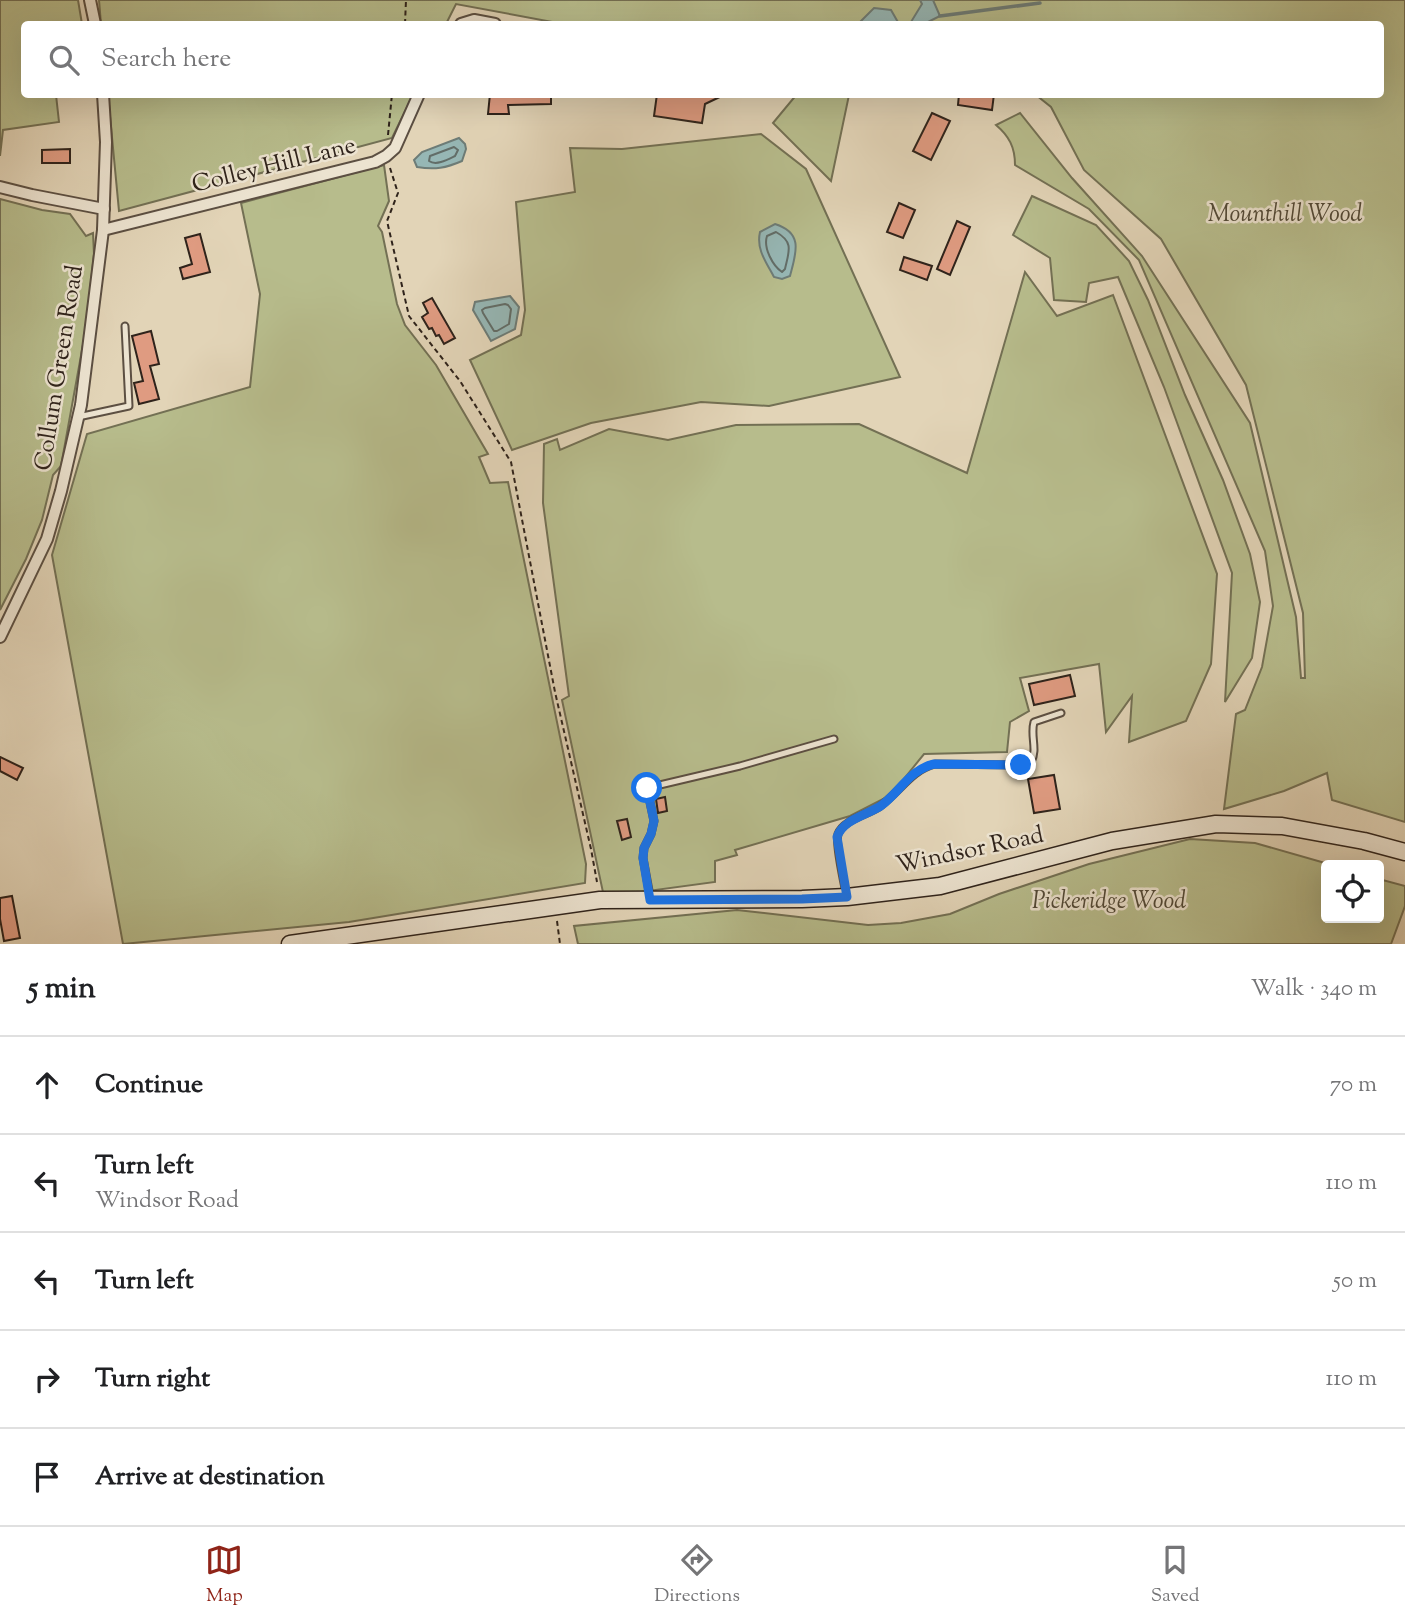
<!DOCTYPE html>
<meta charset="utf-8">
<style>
:root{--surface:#fff;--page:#f2f2f2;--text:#202124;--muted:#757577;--line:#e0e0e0;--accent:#8f2418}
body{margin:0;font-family:"Sorts Mill Goudy",serif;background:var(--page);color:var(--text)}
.controls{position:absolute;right:21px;bottom:21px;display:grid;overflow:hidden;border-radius:7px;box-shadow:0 7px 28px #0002}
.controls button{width:63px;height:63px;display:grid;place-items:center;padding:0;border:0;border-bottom:2px solid var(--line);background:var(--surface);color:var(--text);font:35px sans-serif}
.stop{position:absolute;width:21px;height:21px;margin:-16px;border:5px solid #1a73e8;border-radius:50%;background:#fff}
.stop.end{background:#1a73e8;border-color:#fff;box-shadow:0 2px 7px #0008}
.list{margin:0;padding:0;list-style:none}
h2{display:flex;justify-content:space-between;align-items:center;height:91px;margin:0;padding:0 28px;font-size:30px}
h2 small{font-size:23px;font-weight:400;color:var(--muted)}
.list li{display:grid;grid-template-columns:46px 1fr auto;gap:21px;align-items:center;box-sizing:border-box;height:98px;padding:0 28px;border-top:2px solid var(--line)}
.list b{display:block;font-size:26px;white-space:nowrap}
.list p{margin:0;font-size:23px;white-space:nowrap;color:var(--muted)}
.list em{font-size:23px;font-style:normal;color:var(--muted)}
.icon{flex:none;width:38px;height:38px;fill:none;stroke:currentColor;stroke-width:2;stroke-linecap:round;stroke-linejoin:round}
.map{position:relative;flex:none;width:1405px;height:944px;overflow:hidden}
.search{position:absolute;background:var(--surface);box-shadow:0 7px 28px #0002;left:21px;right:21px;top:21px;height:77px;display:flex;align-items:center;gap:18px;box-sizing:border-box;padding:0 24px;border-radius:7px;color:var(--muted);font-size:26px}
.sheet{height:581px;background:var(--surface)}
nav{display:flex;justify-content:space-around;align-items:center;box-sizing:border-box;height:98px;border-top:2px solid var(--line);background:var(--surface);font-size:19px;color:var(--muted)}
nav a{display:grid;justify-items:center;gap:4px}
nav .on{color:var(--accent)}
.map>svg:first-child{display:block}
.green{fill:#b7bc8c;stroke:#737054;stroke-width:2}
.water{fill:#96b7b5;stroke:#6d7c77;stroke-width:2}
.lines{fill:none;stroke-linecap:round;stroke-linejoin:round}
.shore{stroke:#626d68;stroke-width:2}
.stream{stroke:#6d7c77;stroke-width:3.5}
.building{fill:#df9b81;stroke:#2f231b;stroke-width:2}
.service-casing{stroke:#5c4f42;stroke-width:9}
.minor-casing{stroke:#5c4f42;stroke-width:14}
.secondary-casing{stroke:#2f231b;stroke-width:19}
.path{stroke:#2f231b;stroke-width:2;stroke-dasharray:5 3.5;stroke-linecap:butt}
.service{stroke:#ece3d0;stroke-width:5}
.minor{stroke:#ece3d0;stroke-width:10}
.secondary{stroke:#ece3d0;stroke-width:16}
.route{stroke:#1a73e8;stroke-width:9}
.labels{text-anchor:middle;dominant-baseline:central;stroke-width:5;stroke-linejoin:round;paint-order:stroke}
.street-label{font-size:24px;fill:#2f231b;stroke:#ece3d0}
.park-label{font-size:24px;font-style:italic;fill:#514937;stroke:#ece3d0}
</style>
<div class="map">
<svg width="1405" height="944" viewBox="0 0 1405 944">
<rect width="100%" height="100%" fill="#e2d4b7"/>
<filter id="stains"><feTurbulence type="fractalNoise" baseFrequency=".00286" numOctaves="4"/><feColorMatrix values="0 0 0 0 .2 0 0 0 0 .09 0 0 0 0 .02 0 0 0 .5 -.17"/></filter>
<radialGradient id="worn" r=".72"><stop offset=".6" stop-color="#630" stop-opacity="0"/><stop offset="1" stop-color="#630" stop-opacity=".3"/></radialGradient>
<g class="green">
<path d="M0,0H78L82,24H24V94L56,95L59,122L3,130L0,156Z"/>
<path d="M99,0H1405V822L1332,800L1327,773L1284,791L1224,809L1236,714L1245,710L1262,667L1273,606L1265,551L1139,260L1089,209L1015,165C1015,147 1009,136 996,125L1020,113L1072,178L1142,256L1250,423L1296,617L1301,678H1305L1303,613L1246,385L1161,239L1084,170L1051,107L1036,95L1380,94V24H563L456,4L446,24H101Z"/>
<path d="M797,94L849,95L831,181L773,123Z"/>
<path d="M108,95H413L392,138L119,211Z"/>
<path d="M761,134L806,169L900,377L769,406L701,402L591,423L512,450L470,360L521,335L525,310L516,202L575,192L570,148L622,149Z"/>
<path d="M384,165L389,201L378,226L382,232L397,304L405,325L436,365L488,454L479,457L490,483L508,482L586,864L585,883L349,922L123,944L52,555L87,434L250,387L260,294L241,203Z"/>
<path d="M1032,196L1096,225L1129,261L1148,300L1185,395L1223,480L1250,554L1260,602L1252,658L1225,702L1232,573L1164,387L1118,277L1089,283L1086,302L1054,300L1050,258L1013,235Z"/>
<path d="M0,199L42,210L70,214L86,236L93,233L94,254L86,328L61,466L53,475L42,520L26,559L0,610Z"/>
<path d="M1025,272L1057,316L1113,295L1217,574L1211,664L1186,721L1129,742L1132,696L1106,732L1099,664L1020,678L1029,711L1010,722L1007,752L924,754L891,795L850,816L735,850L737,855L715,861V882L604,897L562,700L569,696L543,503L544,444L557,439L560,450L609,429L668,440L736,425L859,424L967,473Z"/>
<path d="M1190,839L1255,843L1332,865H1326V918H1379V879L1405,886V906L1391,944H578L574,926L737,910L868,925L901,923L950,914L999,894L1089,864Z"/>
</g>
<g class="water">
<path d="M920,0H933L940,16L924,24H904L911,22L922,4Z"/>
<path d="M874,8L891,10L899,24H858Z"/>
<path d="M459,138L465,144L466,149L462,161C446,168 435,170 417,167L414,160L422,152Z"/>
<path d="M775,224C804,233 796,253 790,276L782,279L774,277C766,262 756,249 760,232Z"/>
<path d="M510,296L519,307L515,329L491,341L473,310L475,302Z"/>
</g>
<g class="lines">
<g class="shore">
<path d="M454,147L458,150L455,156C447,160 436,166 429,161L430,156Z"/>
<path d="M776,232C794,242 789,251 785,269L782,272C773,266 763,248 767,236Z"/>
<path d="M505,304L508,305L511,309L509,324L497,331H494L483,313L482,310L485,308Z"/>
</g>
<path class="stream" d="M940,16L1040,3"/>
</g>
<g class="building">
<path d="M490,94H551V104L508,105L509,114H488Z"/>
<path d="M657,94H726L705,104L702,123L654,116Z"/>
<path d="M959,94H994L992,110L958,105Z"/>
<path d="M932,113L950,121L931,160L913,151Z"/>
<path d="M70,149V163H42V150Z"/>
<path d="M899,203L915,210L903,238L887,232Z"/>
<path d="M957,221L970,227L950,275L937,269Z"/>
<path d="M200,234L210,272L183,279L180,268L192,264L185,238Z"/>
<path d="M904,257L932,266L927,280L900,270Z"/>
<path d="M432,298L455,338L444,344L439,335L436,336L432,328L429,329L422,317L428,313L423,303Z"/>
<path d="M151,331L159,364L150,366L159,399L139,404L134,383L143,381L132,336Z"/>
<path d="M1070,675L1075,696L1034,705L1029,684Z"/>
<path d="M0,757L23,768L17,780L0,771Z"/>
<path d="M1054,775L1060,809L1034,813L1028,779Z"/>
<path d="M665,797L667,811L658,813L656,799Z"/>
<path d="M627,819L631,837L622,840L617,821Z"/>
<path d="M12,896L20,938L4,941L0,919V898Z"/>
</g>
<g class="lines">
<g class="service-casing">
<g id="service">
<path d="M78,417L129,406L125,326"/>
<path d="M846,894C844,881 835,845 838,834C843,820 867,815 879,807C899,793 911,770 935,764L1021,765L1031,762C1038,749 1030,736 1034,722L1061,713"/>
<path d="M650,896L643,858L644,848L651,834L654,821L647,788L740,766L834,739"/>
</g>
</g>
<g class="minor-casing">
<g id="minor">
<path d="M90,0L95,24"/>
<path d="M461,24L474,20L495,24"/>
<path d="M0,187L32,195L104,209"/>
<path d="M103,230L375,162L386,156L395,148L419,94"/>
<path d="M0,637L47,539L61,491L81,405L103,230L106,142L103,94"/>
</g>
</g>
<g class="secondary-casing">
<path id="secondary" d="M290,944L600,900L802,899L847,897L940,886L1112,841L1216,824L1282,826L1364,841L1405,852"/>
</g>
<g class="path">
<path d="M405,24L406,0"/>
<path d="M388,135L392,94"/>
<path d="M390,168L398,193L387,221L409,316L460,381L511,462L555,692L591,849L597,882"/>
<path d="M557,921L560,944"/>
</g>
<use href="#service" class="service"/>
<use href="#minor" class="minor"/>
<use href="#secondary" class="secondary"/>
</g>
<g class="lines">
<path class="route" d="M647,788L654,821L651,834L644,848L643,858L650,900L802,899L847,897L837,837C843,819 868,815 882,805C900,791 911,769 934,764L1021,765"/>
</g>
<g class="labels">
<g class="street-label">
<text transform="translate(274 166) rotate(-14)">Colley Hill Lane</text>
<text transform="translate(60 368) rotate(-81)">Collum Green Road</text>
<text transform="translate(970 851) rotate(-12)">Windsor Road</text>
</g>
<g class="park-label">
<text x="1285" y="215">Mounthill Wood</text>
<text x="1109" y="902">Pickeridge Wood</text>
</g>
</g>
<rect width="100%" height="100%" filter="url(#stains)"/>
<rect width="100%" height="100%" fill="url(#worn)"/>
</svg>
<div class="controls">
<button><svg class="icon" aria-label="locate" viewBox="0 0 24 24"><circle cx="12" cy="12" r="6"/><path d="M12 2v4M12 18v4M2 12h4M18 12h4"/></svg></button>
</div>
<div class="stop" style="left:647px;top:788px"></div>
<div class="stop end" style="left:1021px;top:765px"></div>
<div class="search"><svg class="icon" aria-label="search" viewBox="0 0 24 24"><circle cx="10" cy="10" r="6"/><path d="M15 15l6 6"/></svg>Search here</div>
</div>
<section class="sheet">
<h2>5 min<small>Walk · 340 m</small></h2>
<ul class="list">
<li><svg class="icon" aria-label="ahead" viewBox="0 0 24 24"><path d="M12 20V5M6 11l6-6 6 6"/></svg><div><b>Continue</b></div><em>70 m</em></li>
<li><svg class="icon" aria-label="left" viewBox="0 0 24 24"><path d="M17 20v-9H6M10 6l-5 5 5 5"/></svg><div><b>Turn left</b><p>Windsor Road</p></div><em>110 m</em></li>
<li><svg class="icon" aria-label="left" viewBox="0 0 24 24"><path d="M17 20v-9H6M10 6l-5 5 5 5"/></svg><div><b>Turn left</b></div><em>50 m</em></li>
<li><svg class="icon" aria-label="right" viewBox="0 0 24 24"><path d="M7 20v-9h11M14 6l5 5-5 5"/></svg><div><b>Turn right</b></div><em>110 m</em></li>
<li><svg class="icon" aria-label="arrive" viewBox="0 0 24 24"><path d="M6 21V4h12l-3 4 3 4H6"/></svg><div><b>Arrive at destination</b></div></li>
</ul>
</section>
<nav>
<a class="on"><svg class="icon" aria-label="map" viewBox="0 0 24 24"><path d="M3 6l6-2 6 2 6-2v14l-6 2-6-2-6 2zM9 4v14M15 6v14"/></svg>Map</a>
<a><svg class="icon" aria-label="directions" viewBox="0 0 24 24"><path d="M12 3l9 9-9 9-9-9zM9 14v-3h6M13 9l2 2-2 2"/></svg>Directions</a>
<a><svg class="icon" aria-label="saved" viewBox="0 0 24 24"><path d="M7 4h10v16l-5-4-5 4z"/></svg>Saved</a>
</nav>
